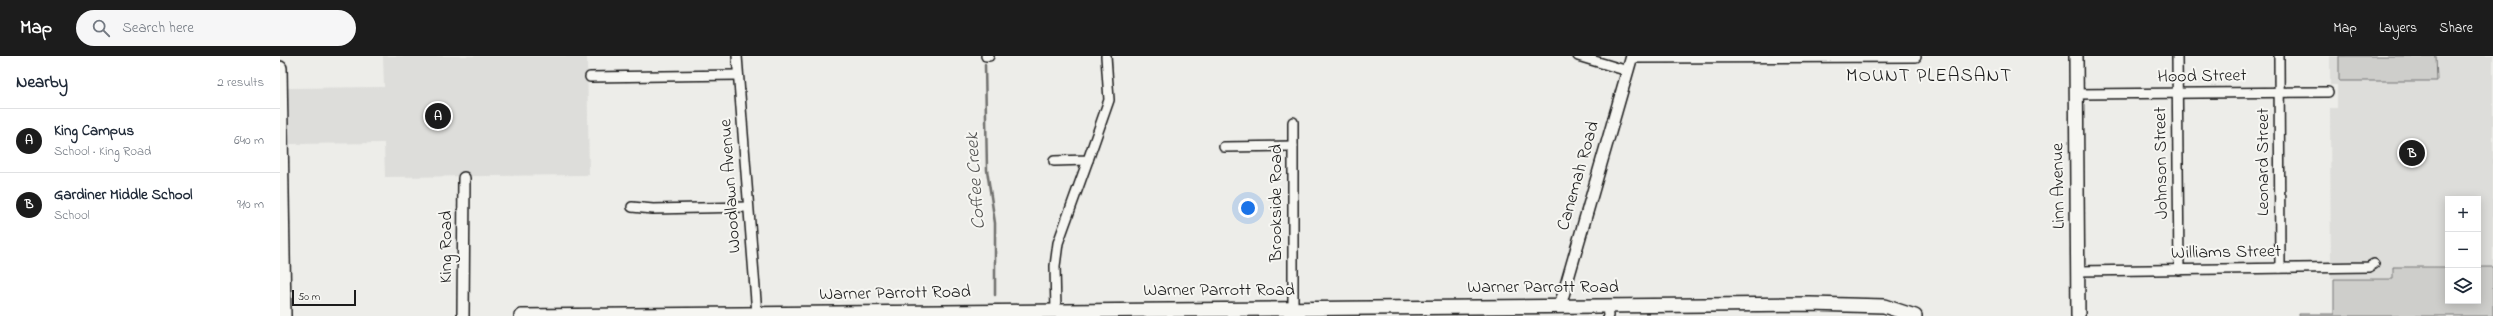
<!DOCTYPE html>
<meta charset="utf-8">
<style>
:root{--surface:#fff;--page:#f6f6f7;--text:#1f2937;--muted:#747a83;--line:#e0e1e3;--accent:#1c1c1c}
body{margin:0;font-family:"Indie Flower",sans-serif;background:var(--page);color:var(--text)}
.controls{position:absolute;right:12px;bottom:12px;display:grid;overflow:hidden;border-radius:0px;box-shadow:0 2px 10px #0003}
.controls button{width:36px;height:36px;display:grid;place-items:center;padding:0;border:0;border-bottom:1px solid var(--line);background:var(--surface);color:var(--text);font:20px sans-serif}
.scale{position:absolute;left:12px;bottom:10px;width:64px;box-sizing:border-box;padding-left:4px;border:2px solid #1c1c1c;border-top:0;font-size:11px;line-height:14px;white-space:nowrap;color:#1c1c1c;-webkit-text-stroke:3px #f6f6f2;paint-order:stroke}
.you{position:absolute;left:968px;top:152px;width:14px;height:14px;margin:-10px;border:3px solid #fff;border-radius:50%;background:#1a73e8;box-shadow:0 0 0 6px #1a73e833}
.badge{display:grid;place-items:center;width:26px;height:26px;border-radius:50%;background:var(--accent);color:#fff;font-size:13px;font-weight:700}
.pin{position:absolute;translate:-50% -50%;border:2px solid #fff;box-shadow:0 1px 4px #0006}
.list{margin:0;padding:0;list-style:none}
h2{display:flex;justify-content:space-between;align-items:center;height:52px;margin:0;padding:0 16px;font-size:17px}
h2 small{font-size:13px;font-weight:400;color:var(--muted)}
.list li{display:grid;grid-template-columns:26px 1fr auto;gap:12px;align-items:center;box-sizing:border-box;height:64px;padding:0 16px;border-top:1px solid var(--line)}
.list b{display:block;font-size:15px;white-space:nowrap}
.list p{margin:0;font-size:13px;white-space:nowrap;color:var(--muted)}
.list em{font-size:13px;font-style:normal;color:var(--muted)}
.icon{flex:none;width:22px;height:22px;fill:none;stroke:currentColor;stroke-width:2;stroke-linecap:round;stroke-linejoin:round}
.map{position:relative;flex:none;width:2213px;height:260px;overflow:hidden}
header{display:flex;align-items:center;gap:24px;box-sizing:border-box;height:56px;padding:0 20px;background:var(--accent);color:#fff}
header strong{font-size:19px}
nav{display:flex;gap:22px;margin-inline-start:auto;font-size:14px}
.search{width:280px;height:36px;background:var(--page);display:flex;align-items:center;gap:10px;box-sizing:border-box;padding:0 14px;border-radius:22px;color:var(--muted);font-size:15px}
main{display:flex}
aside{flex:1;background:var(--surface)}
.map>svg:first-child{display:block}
.built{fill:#ddddda}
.green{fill:#cececb;stroke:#757574}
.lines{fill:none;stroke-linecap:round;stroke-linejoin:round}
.stream{stroke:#6f6f6d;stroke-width:2.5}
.minor-casing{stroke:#1c1c1c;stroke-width:12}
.tertiary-casing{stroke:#1c1c1c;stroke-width:14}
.secondary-casing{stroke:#1c1c1c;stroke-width:16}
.minor{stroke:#f6f6f2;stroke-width:9}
.tertiary{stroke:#f6f6f2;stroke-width:11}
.secondary{stroke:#f6f6f2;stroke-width:13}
.labels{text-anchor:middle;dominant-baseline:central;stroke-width:4;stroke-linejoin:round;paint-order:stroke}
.street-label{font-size:18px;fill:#1c1c1c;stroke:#f6f6f2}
.neighbourhood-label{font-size:19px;letter-spacing:1px;fill:#1c1c1c;stroke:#f6f6f2}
.water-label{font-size:19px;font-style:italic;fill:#535352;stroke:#f6f6f2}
</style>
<header>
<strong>Map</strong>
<div class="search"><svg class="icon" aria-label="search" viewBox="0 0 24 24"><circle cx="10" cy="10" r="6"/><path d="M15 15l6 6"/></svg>Search here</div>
<nav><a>Map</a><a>Layers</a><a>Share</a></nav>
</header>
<main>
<aside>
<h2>Nearby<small>2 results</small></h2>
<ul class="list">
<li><span class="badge">A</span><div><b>King Campus</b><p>School · King Road</p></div><em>640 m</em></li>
<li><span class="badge">B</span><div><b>Gardiner Middle School</b><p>School</p></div><em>910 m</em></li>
</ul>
</aside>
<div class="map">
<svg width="2213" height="260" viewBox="0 0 2213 260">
<rect width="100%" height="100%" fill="#edede9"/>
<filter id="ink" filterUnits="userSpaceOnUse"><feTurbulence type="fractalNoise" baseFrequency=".025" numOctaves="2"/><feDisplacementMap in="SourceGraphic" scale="8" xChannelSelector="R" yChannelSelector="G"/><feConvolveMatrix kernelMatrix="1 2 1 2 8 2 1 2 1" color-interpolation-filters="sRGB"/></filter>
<g filter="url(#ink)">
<g class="built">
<path d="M103,0H307L309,119L105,121L104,87L9,88L8,32L104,31Z"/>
<path d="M2050,0H2213V210H2198V143H2168V210L2113,211L2112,222H2051L2050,52H2057V29H2050Z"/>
</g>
<g class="green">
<path d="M2059,0H2156L2157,25H2059Z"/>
<path d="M2113,211H2168V245H2198V211H2213V260H2019V258H2054V223H2113Z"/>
</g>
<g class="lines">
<path class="stream" d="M705,9L707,114L715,167V239"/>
<g class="minor-casing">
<g id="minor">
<path d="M457,0L477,258"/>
<path d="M706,0H709"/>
<path d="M1298,0L1348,15"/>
<path d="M1897,0L1899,214"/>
<path d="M1999,0L2000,212"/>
<path d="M1351,2L1636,1"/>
<path d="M310,21L458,19"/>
<path d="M1796,38L2048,36"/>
<path d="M1013,66V253"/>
<path d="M944,91L1013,90"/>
<path d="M774,105L808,104L829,44L826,0"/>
<path d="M352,151L373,153L468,151"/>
<path d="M1798,215L2089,211L2094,208"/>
<path d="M1327,249L1328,260"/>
<path d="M776,255L775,210L778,187L808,104"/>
</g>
</g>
<g class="tertiary-casing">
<g id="tertiary">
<path d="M1280,250L1352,0"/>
<path d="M183,260L184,122"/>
</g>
</g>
<g class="secondary-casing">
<g id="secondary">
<path d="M1796,0L1798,260"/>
<path d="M0,12L4,260"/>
<path d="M241,260L1530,248L1604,250L1635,260"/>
</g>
</g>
<use href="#minor" class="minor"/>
<use href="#tertiary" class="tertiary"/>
<use href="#secondary" class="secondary"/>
</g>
</g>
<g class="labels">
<g class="street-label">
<text transform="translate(1922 21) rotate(-1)">Hood Street</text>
<text transform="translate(1984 106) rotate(-90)">Leonard Street</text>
<text transform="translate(1882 107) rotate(-91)">Johnson Street</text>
<text transform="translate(1299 120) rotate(-74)">Canemah Road</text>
<text transform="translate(451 130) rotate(-94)">Woodlawn Avenue</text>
<text transform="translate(1779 130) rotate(-91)">Linn Avenue</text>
<text transform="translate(997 147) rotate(-90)">Brookside Road</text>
<text transform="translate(167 191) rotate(-90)">King Road</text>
<text transform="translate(1946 197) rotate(-1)">Williams Street</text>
<text x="1263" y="232">Warner Parrott Road</text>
<text x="939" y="235">Warner Parrott Road</text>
<text transform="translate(615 238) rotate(-1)">Warner Parrott Road</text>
</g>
<g class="neighbourhood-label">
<text x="1649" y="20">MOUNT PLEASANT</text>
</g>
<g class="water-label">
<text transform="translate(696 125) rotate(-94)">Coffee Creek</text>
</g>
</g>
</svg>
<div class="controls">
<button>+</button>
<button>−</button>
<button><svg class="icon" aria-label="layers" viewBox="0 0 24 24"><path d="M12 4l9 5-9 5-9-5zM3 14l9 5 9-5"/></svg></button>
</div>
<div class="scale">50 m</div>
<div class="you"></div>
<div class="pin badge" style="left:158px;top:60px">A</div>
<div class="pin badge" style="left:2132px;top:97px">B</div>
</div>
</main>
